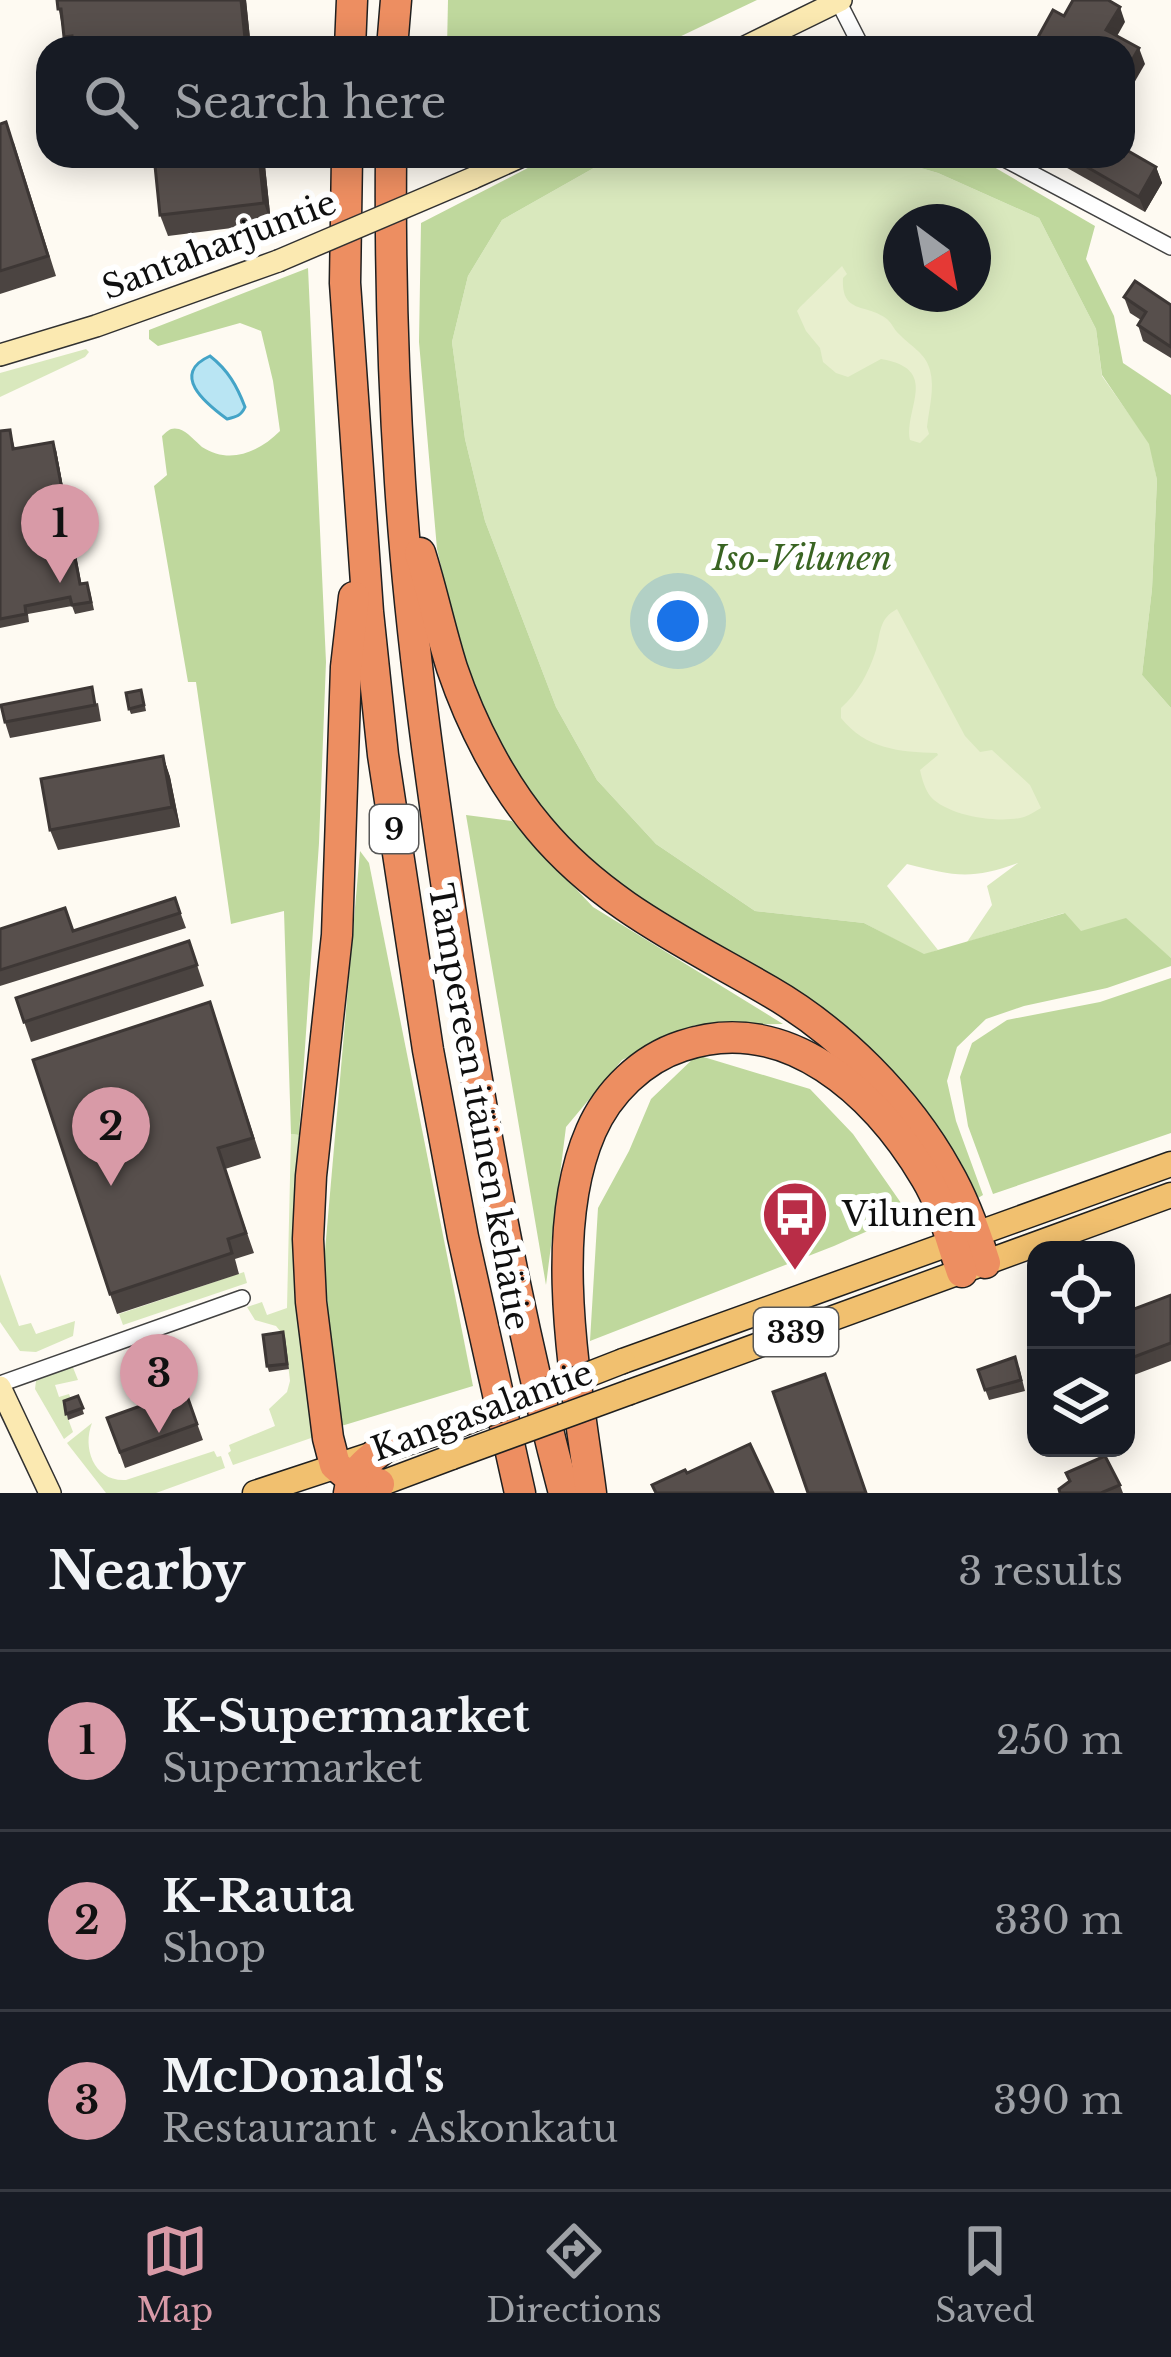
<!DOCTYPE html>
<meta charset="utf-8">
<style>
:root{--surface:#171b24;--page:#20242c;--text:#f1f3f6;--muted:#9ea1a6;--line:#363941;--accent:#d89aa7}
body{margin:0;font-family:"Libre Baskerville",serif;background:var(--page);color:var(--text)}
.controls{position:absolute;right:36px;bottom:36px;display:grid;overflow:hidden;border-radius:24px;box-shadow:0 6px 30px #0003}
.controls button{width:108px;height:108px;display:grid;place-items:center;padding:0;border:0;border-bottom:3px solid var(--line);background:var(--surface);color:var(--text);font:60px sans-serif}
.compass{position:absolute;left:883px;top:204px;width:108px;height:108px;border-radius:50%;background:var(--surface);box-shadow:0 6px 30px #0003;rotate:148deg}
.you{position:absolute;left:678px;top:621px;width:42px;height:42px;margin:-30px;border:9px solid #fff;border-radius:50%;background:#1a73e8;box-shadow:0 0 0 18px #1a73e833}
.badge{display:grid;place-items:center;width:78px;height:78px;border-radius:50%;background:var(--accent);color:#111;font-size:39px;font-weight:700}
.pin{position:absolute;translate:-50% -99px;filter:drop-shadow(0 3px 6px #0008)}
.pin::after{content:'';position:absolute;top:63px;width:42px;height:36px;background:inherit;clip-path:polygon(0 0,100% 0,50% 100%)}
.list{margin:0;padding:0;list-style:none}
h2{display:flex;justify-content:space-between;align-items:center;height:156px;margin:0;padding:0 48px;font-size:51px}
h2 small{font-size:39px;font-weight:400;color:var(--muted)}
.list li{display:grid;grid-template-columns:78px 1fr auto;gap:36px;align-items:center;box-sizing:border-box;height:180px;padding:0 48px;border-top:3px solid var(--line)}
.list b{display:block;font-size:45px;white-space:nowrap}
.list p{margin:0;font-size:39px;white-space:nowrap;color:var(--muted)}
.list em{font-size:39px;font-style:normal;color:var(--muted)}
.icon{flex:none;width:66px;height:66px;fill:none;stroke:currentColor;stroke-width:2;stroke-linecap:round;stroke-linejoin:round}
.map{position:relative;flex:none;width:1171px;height:1493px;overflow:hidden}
.search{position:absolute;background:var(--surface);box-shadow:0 6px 30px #0003;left:36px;right:36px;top:36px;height:132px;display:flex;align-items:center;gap:30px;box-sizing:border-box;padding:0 42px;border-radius:36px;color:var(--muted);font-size:45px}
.sheet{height:696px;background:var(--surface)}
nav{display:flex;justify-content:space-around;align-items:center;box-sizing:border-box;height:168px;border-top:3px solid var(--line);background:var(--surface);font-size:33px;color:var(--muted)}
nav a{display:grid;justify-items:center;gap:6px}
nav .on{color:var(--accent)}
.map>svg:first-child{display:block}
.green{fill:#d9e8bd;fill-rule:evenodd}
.forest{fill:#bfd89d}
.pitch{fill:#e8efce}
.water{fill:#b9e5f3;stroke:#44a4c7;stroke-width:3}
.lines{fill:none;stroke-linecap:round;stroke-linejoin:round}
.minor-casing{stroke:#424242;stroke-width:18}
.secondary-casing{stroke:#313131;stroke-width:24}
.primary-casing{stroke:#202020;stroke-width:27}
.motorway-casing{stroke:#202020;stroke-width:33}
.minor{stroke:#fff;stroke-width:15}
.secondary{stroke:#fbe9b1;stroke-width:21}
.primary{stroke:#f1c06f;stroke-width:24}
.motorway{stroke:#ed8e61;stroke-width:30}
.secondary-bridge-casing{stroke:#313131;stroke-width:24;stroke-linecap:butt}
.primary-bridge-casing{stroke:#202020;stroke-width:27;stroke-linecap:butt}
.secondary-bridge{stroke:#fbe9b1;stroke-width:21}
.primary-bridge{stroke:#f1c06f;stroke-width:24}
.wall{fill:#4b4441}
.shaded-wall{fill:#3d3735}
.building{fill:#574f4c;stroke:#3d3735;stroke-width:3}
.labels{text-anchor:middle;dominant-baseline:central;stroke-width:12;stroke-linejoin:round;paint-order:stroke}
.shield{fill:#fff;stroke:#575757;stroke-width:3}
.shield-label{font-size:30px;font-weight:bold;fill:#0f0f0f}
.street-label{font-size:33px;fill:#0f0f0f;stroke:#fff}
.park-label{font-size:33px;font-style:italic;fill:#396422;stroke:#fff}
.poi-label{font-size:33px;fill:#0f0f0f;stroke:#fff;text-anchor:start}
</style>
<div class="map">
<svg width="1171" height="1493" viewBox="0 0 1171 1493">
<rect width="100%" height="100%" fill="#fefaf2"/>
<g class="green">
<path d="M615,156H879L938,173L1039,218L1096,329L1102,376L1150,444L1157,480L1152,589L1142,675L1171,708V958L1156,946L1080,931L1064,913L967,942L992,905L987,886L1018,863C971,880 954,876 907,864L887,886L938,950L924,955L864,923L755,911L656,844L597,780L556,707L485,521L465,439L452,342L468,276L502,220ZM901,222H973V294H901Z"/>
<path d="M86,349L89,352L85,357L0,397V373Z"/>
<path d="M291,1134L299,1135L298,1295L314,1437L233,1465L228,1453L231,1451L229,1445L275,1426L269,1409L287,1392L290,1381L285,1337L276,1326L255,1320L247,1307L262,1302L267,1315L287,1308Z"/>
<path d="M244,1272L247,1283L123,1325L119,1314Z"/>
<path d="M0,1274L19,1326L31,1323L36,1334L75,1321L73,1336L36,1352L20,1351L0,1322Z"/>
<path d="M72,1365L78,1380L55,1385L59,1397L69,1394L73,1404L64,1408L73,1432L64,1439L35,1389L36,1381Z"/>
<path d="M92,1423C82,1448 94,1482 126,1480L214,1451L217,1457L221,1456L225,1468L156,1493H106L67,1443Z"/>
</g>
<g class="forest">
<path d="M448,0H757L656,48H447Z"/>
<path d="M551,156H615L502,220L468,276L452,342L465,439L485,521L556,707L597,780L656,844L755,911L864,923L924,954L1065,913L1081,931L1126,918L1171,958V966L1107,988L1024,1006L986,1019L957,1047L947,1081L956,1121L983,1195L978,1198L927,1118L596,873L521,785L478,702L454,622L437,549L419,342L421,223Z"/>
<path d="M879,156H975L1095,226L1086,259L1114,316L1123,363L1171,395V708L1142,675L1152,589L1157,480L1149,444L1102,375L1096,329L1039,218L938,173Z"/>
<path d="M308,268L326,662L319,843L299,1135L291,1134L284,911L231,924L196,682H188L154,486L167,475L162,436C168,431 170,427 179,429C187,431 196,442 202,447C230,465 259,452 280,431L273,381L261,331L240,323L158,346L149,339V330Z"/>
<path d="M466,815L512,821L593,907L783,1024L695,1025L622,1060L566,1127L546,1285Z"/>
<path d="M360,851L369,863L473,1386L338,1427L324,1262Z"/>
<path d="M1171,978V1133L993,1194L968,1126L960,1077L972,1043L1007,1020L1100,1002Z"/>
<path d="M697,1055L810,1089L853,1134L908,1213L834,1246L590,1341L598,1208L629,1151L651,1099Z"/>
</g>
<g class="pitch">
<path d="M842,266L847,274L843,278C841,315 867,303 887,319C892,323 894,330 899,334C911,347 925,352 930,370C935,388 929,409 927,427L929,434L920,443L910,440C904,408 941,369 881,359L848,377L836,373L823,362L820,348L806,331L797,311L800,307Z"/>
<path d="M897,609L965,736L980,752L992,750L1030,785L1041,808C1035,811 1030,815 1024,817C1000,824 948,816 931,797C925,790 922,779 920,770L938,755L937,753C899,752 866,749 841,718V708C858,693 869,672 876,650C881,631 879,619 897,609Z"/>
</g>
<path class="water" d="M210,356C228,370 237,386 245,407C241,416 236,417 227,419C205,403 170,374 210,356Z"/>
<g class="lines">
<g class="minor-casing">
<g id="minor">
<path d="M838,1L862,48"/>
<path d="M999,156L1171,247"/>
<path d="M0,1384L242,1298"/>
</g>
</g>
<g class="secondary-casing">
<g id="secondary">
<path d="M743,48L841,0"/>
<path d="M473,178L522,156"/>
<path d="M0,355L96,326L278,261"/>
<path d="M0,1387L50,1493"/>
</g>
</g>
<g class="primary-casing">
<g id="primary">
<path d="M623,1361L1171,1164"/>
<path d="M630,1392L1171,1195"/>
<path d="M364,1490L452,1457"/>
<path d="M255,1493L446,1430"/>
</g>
</g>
<g class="motorway-casing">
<g id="motorway">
<path d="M350,48L352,0"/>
<path d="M392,48L396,0"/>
<path d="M347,156L345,283L368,612L383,755L428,1050L463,1237L520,1493"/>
<path d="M391,156C390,265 393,374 400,482C410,636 432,789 455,942C483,1127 516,1312 564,1493"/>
<path d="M420,553C432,591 440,630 452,668C471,724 501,783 539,828C603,905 685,942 769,991C840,1032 907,1099 947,1171C964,1200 975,1231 985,1263"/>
<path d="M354,597L346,667L337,935L311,1176L308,1239L311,1302L328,1438L335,1465L352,1479L379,1484"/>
<path d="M349,1493C351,1473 368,1460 384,1448"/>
<path d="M591,1493C577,1385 546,1234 591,1131C608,1092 642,1059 682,1046C787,1010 876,1094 926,1178C943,1206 951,1241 962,1272"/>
</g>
</g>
<use href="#minor" class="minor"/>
<use href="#secondary" class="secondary"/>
<use href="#primary" class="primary"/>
<use href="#motorway" class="motorway"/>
<g class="secondary-bridge-casing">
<path id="secondary-bridge" d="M278,261L473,178"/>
</g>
<g class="primary-bridge-casing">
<g id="primary-bridge">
<path d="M446,1430L623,1361"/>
<path d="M452,1457L630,1392"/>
</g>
</g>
<use href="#secondary-bridge" class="secondary-bridge"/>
<use href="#primary-bridge" class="primary-bridge"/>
</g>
<g class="wall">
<path d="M57,0H246L251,48H68L64,37Z"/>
<path d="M0,124L14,143L56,276L0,294Z"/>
<path d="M154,156H264L271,223L168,236L160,215Z"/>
<path d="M1046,156H1123L1156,167L1162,183L1145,212Z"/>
<path d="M1124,297L1171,305V358L1143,341L1138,325L1141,320L1130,313Z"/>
<path d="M10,430L15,449L56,450L81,584L90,591L94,610L75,614L72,606L28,614L29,622L0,628V431Z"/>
<path d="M143,696L146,711L131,714L129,709Z"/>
<path d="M98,703L101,721L10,738L5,722Z"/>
<path d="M163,756L170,777L180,827L58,850L50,830Z"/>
<path d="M175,898L186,928L0,986V929L73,931Z"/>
<path d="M189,941L204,986L31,1042L16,998Z"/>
<path d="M210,1002L261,1158L225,1169L254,1253L235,1259L239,1274L117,1314L110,1294Z"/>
<path d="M1171,1295V1361L1126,1378V1312Z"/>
<path d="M285,1337L289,1369L269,1372L267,1366Z"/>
<path d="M1019,1367L1025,1391L989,1400L978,1370Z"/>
<path d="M185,1390L203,1440L125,1468L107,1418Z"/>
<path d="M78,1396L84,1414L68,1420L64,1401Z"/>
<path d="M1120,1485L1123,1493H1060Z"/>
</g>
<g class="shaded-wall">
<path d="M241,0H246L251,48H246Z"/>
<path d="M1120,7L1125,22L1112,45L1106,30Z"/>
<path d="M1139,48L1145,64L1123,102V76Z"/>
<path d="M259,156H264L271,223L264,203Z"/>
<path d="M1156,167L1162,183L1145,212L1139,197Z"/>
<path d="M53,442L56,450L83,592L80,584Z"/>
<path d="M163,756L170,777L180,827L172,807Z"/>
</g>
<g class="building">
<path d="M57,0H241L246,48H142L141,45L119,48H73L72,36L64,37L61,9H58Z"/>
<path d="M1073,0H1108L1120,7L1106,30L1139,48L1123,76V48H1032L1053,10L1064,16Z"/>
<path d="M6,122L48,256L0,271V124Z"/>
<path d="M1123,148L1156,167L1139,197L1068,156H1123Z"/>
<path d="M154,156H259L264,203L160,215Z"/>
<path d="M1135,281L1171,305V347L1138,325L1146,312L1124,297Z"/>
<path d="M10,430L13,449L53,442L80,584L87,583L91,602L72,605L70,597L25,606L26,614L0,619V431Z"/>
<path d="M92,687L95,705L5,722L1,705Z"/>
<path d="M141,690L144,705L129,709L126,693Z"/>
<path d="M163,756L172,807L50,830L41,779Z"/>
<path d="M175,898L180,913L0,970V929L65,908L73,931Z"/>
<path d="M189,941L197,965L24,1022L16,998Z"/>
<path d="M210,1002L253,1138L218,1148L246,1233L228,1239L232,1253L110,1294L33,1060Z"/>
<path d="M1171,1295V1343L1126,1360V1312Z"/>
<path d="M283,1332L287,1364L267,1366L263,1335Z"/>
<path d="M1015,1357L1021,1380L985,1390L978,1370Z"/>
<path d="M825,1374L866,1493H808L773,1392Z"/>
<path d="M185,1390L197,1424L120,1452L107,1418Z"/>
<path d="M78,1396L83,1408L66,1414L64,1401Z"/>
<path d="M750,1444L773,1493H656L652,1485L685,1470L687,1473Z"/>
<path d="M1105,1456L1120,1485L1101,1493H1060L1059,1489L1070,1481L1066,1473Z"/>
</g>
<defs>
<g id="bus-pin" transform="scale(3.45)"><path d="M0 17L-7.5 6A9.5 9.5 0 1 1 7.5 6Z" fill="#b92d47" stroke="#fff"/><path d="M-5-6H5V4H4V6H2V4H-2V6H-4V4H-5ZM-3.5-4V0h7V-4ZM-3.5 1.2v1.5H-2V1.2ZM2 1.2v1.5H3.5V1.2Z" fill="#fff"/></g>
</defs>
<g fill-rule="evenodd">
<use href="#bus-pin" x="795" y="1214"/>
</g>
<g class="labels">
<g class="shield">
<rect x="370" y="805" width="48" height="48" rx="9"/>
<rect x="754" y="1308" width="84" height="48" rx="9"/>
</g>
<g class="shield-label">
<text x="394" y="829">9</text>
<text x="796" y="1332">339</text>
</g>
<g class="street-label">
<text transform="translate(219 245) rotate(-21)">Santaharjuntie</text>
<text transform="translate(479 1107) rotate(80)">Tampereen itäinen kehätie</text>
<text transform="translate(482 1411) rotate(-20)">Kangasalantie</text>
</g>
<g class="park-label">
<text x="802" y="558">Iso-Vilunen</text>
</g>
<g class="poi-label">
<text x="842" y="1214">Vilunen</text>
</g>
</g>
</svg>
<div class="controls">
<button><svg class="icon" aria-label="locate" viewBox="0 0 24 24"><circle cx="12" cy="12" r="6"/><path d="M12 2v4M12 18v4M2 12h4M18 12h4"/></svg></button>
<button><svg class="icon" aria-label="layers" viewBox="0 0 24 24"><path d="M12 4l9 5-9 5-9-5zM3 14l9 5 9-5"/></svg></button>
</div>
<svg class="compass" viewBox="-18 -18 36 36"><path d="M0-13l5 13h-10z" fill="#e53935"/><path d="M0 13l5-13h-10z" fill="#9ea1a6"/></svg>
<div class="you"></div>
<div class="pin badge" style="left:60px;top:583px">1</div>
<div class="pin badge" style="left:111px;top:1186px">2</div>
<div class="pin badge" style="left:159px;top:1433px">3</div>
<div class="search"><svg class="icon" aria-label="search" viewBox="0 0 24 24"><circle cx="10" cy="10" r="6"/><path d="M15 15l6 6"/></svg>Search here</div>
</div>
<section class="sheet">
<h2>Nearby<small>3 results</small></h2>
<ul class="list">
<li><span class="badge">1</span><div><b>K-Supermarket</b><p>Supermarket</p></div><em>250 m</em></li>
<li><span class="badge">2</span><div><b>K-Rauta</b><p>Shop</p></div><em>330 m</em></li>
<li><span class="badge">3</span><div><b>McDonald's</b><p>Restaurant · Askonkatu</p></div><em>390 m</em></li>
</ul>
</section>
<nav>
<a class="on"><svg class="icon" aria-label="map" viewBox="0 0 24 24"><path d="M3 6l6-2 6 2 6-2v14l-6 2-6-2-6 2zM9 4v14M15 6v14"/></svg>Map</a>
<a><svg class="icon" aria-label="directions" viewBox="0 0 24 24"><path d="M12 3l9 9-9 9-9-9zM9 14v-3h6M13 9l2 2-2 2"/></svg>Directions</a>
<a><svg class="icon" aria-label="saved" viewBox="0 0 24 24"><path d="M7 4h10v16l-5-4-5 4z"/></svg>Saved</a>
</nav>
